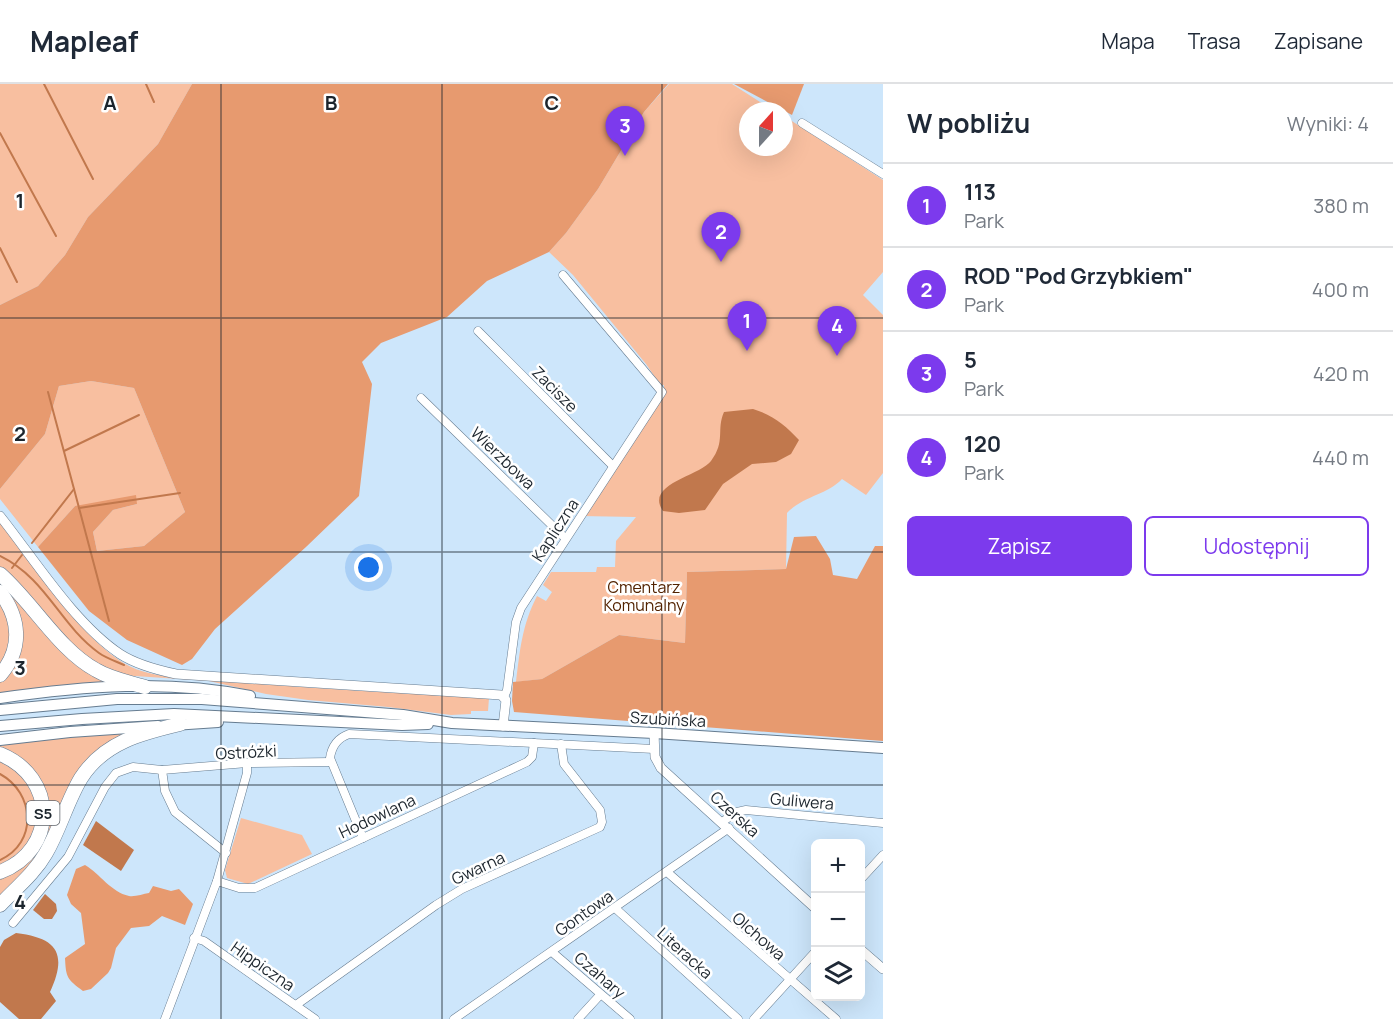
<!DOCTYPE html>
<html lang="pl">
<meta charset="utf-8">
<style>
:root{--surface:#fff;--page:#f2f2f3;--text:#1f2937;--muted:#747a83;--line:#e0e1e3;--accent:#7c3aed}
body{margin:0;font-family:Manrope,sans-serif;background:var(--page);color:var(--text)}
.controls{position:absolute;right:18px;bottom:18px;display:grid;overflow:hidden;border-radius:9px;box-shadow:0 6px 24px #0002}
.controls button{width:54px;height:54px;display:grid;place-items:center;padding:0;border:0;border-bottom:2px solid var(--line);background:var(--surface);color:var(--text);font:30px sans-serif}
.compass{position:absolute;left:739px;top:18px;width:54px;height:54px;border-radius:50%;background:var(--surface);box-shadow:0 6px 24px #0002;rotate:21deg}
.you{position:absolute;left:369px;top:484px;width:21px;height:21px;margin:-15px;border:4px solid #fff;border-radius:50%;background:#1a73e8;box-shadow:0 0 0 9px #1a73e833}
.badge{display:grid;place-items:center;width:39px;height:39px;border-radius:50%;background:var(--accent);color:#fff;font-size:20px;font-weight:700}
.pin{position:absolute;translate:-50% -50px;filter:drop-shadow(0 2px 3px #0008)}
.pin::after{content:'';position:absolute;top:32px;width:21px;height:18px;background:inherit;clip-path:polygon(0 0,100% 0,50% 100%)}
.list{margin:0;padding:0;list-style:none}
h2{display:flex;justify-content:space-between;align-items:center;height:78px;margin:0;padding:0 24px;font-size:26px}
h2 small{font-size:20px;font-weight:400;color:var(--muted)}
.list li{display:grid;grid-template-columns:39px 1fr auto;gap:18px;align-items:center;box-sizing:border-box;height:84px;padding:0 24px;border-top:2px solid var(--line)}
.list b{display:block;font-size:22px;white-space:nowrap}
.list p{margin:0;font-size:20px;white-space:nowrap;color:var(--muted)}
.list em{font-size:20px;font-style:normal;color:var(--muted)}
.actions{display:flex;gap:12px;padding:18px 24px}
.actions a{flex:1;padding:14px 0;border:2px solid var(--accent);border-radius:9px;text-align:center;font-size:21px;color:var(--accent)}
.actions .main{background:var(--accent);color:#fff}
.icon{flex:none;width:33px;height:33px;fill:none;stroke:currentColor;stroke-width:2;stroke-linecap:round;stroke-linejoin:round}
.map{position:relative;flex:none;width:883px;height:935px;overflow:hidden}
header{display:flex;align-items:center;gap:36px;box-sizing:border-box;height:84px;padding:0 30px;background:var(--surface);border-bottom:2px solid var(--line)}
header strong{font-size:28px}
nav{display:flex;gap:33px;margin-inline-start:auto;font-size:21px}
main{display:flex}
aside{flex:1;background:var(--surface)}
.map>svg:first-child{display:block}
.green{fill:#f8bfa0}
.forest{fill:#e79a6f}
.water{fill:#c1784d}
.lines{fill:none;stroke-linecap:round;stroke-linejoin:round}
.stream{stroke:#c1784d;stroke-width:2}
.minor-casing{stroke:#667c90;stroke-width:9}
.tertiary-casing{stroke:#667c90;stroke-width:10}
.secondary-casing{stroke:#667c90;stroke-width:12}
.motorway-casing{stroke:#667c90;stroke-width:15}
.minor{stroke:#fff;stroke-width:8}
.tertiary{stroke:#fff;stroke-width:9}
.secondary{stroke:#fff;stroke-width:10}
.motorway{stroke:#fff;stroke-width:14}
.grid{fill:none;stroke:#1c252d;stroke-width:1.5;stroke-opacity:0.55}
.labels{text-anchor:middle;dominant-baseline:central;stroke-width:5;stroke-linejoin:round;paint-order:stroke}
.shield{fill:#fff;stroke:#60666c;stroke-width:1.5}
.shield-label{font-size:15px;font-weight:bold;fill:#1c252d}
.street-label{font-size:16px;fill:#1c252d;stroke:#fff}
.park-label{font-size:16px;fill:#522200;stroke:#fff}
.grid-label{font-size:20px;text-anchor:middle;font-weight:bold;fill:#1c252d;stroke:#fff;stroke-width:5;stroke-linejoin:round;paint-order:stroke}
</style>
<header>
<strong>Mapleaf</strong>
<nav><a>Mapa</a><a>Trasa</a><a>Zapisane</a></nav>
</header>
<main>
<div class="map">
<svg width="883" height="935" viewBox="0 0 883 935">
<rect width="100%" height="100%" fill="#cde6fb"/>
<g class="green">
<path d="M0,0H192L158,60L88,133L65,171L38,202L0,221Z"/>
<path d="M669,0H732L774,27H748V63H784V32L883,96V188L863,211L883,231V389L866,411L842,395C827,411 803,412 787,429L786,485L687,488L685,559L619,551L542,595L516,598C520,566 522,541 537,512L546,517L552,508L543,501L551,488H596L597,483H615L616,457L636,433L580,432L664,309V301L661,302L646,280L573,191L549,168L566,149L598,105L644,28Z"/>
<path d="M91,297L134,304L185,428L144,462L97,467L93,448L113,426L137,420L75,422L38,463L0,415V405L45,350L59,302Z"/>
<path d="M0,439C36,483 73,544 119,576C149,597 190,593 225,597C313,605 401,609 489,614L488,627H471V630L451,631L388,623L308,616L266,610L209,597L120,591L85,574L0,485Z"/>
<path d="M0,495L115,600L52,602L0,609V598L8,590L18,568L0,502Z"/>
<path d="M0,515L7,526L11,558L0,584Z"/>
<path d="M129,648L106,660L38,774L0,815V793L12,788L48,724L0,666V662L18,658Z"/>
<path d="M0,675L27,695L37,718V743L26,765L0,784Z"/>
<path d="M241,734L302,751L312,770L248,800L227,794L225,786Z"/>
</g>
<g class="forest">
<path d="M192,0H668L644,28L598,105L566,149L549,168L487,197L447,233L381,259L362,278L372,300L359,412L306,463L215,545L192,575L182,581L127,556L89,527L38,463L75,422L136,411L137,420L113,426L93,448L97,467L144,462L185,428L134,304L91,297L59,302L45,350L0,405V221L38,202L65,171L88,133L158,60Z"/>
<path d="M734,0H804L792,31Z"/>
<path d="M816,452L830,475L833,491L857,495L875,462H883V657L514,628L512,617L513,598L542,595L619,551L685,559L687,488L786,485L794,453Z"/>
<path d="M85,781C100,790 111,808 129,812C135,813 143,810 149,809L153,802L171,807L179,805L193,820L185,841L162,832L149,842L131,844L116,864L111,884L108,889L91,905L83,907C67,895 66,894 65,874L85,860L81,829L71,820L67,811L76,785Z"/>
</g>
<g class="water">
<path d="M753,325C773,331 785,341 799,356L791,370L776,378L752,380L723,400L705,426L679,429L663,427C644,400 700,392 711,377C726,357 716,346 724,328Z"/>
<path d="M96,737L134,766L121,787L83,761Z"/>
<path d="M45,810L56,820L57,827L52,835H44L33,826Z"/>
<path d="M16,849C59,854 67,871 50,908L56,917L41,935H19L0,918V863L4,856Z"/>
</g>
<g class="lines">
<g class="stream">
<path d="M44,0L93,95"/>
<path d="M146,0L154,18"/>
<path d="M0,49L56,152"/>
<path d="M0,164L17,198"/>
<path d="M64,367L139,331"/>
<path d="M74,405L109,537"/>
<path d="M79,424L180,409"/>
<path d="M32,459L74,405L48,308"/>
<path d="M0,472C47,495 59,540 99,569C106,574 115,577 124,581"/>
<path d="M12,484L22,471"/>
<path d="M0,690C35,709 38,759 0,776"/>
</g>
<g class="minor-casing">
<g id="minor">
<path d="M802,39L883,90"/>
<path d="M478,247L613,382"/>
<path d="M421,314L565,454"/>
<path d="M504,613L507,606L516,538L521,524L662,308L563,191"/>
<path d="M722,738L737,728L746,726L883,739"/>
<path d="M363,754L330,674C332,661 338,654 349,650L654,665"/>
<path d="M226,769L175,728L165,707L162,686L247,679L331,678"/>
<path d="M667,788L836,935"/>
<path d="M860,796L883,771"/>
<path d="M217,797L239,804H255L527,678L532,673L534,659"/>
<path d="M615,824L738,935"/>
<path d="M13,839L68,773L105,703L116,689L133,683L162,686"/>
<path d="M194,854L204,857L315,935"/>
<path d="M552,868L630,935"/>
<path d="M296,921L436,821L462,805L600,743L602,738L600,726L564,680L561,660"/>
<path d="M165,935L217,797L247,689V679"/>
<path d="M454,935L729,744"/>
<path d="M578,935L600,911"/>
<path d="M754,935L816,867"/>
</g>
</g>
<g class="tertiary-casing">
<g id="tertiary">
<path d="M0,432C35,476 74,539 120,570C137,581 157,586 176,590L501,611L506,616L503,642"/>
<path d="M654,649L655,673L661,684L816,825"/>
<path d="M860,865L883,885"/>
</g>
</g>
<g class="secondary-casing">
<g id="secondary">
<path d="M0,614C83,602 168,595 250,612"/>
<path d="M0,626L117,615H202L403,631L452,639L654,649L883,664"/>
<path d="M173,641L218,638"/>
<path d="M0,642L82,635L174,630L402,641L428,640"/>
<path d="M0,656L70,648L158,642"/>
</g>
</g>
<g class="motorway-casing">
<g id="motorway">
<path d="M0,490C33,519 59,566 96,586C111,595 129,598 145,603"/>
<path d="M0,508C20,534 23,565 0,591"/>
<path d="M0,670C57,693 58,766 0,788"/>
<path d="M0,821C16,804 34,790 46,769C60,745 67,717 81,694C104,658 142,649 180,640"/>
</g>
</g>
<use href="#minor" class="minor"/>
<use href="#tertiary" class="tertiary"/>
<use href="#secondary" class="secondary"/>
<use href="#motorway" class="motorway"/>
</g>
<path class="grid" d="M221,0V935M442,0V935M662,0V935M0,234H883M0,468H883M0,701H883"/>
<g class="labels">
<rect class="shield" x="26.5" y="717" width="33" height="24" rx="4.5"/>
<g class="shield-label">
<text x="43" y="729">S5</text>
</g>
<g class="street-label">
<text transform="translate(555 305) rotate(45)">Zacisze</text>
<text transform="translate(503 374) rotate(44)">Wierzbowa</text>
<text transform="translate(555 446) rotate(-57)">Kapliczna</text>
<text transform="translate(668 635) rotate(3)">Szubińska</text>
<text transform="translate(246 668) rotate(-3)">Ostróżki</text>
<text transform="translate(802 717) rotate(5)">Guliwera</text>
<text transform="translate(735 730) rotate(42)">Czerska</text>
<text transform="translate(377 732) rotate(-25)">Hodowlana</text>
<text transform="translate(478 784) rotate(-25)">Gwarna</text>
<text transform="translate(584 829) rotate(-35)">Gontowa</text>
<text transform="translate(759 852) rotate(41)">Olchowa</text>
<text transform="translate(685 869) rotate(42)">Literacka</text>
<text transform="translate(263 882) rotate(35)">Hippiczna</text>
<text transform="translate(600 891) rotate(41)">Czahary</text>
</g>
<g class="park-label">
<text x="644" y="503">Cmentarz<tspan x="644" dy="18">Komunalny</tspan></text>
</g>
</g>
<g class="grid-label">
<text x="110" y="26">A</text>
<text x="331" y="26">B</text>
<text x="552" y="26">C</text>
<text x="20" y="124">1</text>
<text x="20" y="357">2</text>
<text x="20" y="591">3</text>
<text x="20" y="825">4</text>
</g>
</svg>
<div class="controls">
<button>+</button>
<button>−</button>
<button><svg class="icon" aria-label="layers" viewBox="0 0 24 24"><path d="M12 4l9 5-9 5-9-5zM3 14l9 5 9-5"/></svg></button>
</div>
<svg class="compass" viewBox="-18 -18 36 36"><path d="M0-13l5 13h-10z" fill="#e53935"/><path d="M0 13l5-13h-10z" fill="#747a83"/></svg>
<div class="you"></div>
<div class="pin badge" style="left:747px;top:267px">1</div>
<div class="pin badge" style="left:721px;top:178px">2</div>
<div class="pin badge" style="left:625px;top:72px">3</div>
<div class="pin badge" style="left:837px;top:272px">4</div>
</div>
<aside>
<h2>W pobliżu<small>Wyniki: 4</small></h2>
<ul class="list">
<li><span class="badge">1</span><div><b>113</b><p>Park</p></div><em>380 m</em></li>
<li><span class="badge">2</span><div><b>ROD &quot;Pod Grzybkiem&quot;</b><p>Park</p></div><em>400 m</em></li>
<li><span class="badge">3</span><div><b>5</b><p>Park</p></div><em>420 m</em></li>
<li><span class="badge">4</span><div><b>120</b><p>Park</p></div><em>440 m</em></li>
</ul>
<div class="actions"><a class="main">Zapisz</a><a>Udostępnij</a></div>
</aside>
</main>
